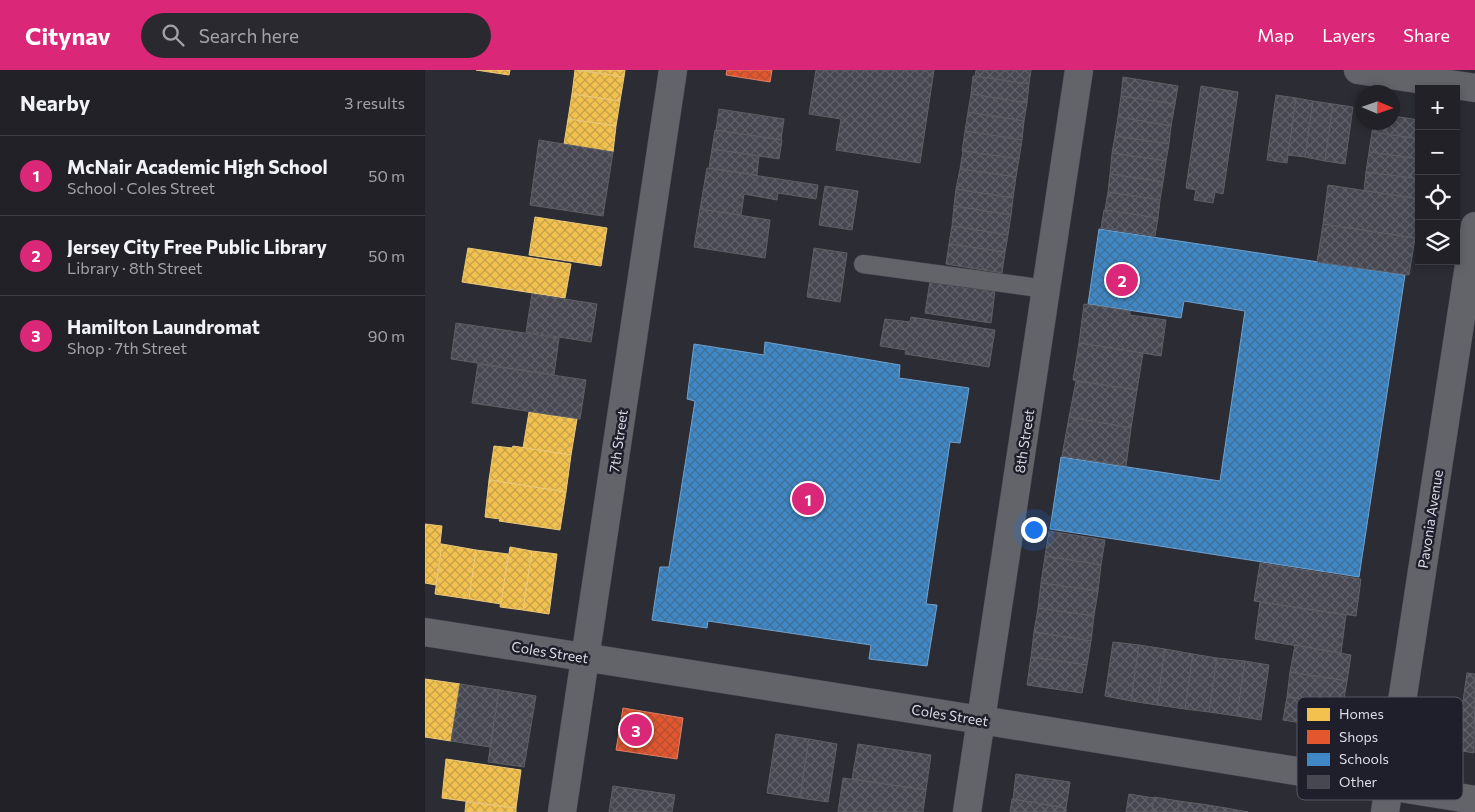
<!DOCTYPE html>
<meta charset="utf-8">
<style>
:root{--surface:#212127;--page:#29292f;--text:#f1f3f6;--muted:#a2a3a7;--line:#3e3e44;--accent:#db2777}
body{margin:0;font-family:Commissioner,sans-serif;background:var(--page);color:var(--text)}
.controls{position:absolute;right:15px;top:15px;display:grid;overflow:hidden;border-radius:0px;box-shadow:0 2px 8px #0003}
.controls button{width:45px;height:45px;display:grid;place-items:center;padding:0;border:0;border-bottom:1px solid var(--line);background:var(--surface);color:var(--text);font:25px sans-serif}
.compass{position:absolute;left:930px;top:15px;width:45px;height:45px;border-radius:50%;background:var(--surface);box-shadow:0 2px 8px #0003;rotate:92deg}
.you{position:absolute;left:608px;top:459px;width:18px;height:18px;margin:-12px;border:4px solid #fff;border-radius:50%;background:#1a73e8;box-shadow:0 0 0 8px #1a73e833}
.badge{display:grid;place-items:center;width:32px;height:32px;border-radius:50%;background:var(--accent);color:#fff;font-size:16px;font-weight:700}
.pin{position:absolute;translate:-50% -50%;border:2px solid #fff;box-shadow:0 1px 5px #0006}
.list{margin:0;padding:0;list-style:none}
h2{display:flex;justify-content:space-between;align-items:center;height:65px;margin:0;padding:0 20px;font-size:21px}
h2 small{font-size:16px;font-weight:400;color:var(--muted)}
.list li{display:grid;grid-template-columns:32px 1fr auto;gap:15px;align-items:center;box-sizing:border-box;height:80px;padding:0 20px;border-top:1px solid var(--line)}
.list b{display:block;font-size:19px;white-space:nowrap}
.list p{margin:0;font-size:16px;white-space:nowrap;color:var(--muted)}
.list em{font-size:16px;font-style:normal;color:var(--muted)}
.icon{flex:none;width:28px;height:28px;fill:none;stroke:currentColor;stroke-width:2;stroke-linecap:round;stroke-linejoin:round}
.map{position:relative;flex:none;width:1050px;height:742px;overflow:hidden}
header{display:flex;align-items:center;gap:30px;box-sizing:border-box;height:70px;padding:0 25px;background:var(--accent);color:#fff}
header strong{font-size:24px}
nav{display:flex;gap:28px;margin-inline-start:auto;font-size:18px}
.search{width:350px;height:45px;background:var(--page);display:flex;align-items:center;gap:12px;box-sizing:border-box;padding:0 18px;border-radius:28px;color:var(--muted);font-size:19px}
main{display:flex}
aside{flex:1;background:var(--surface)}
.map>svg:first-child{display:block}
.homes{fill:url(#homes-cross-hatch);stroke:#ebc97b}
.shops{fill:url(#shops-cross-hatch);stroke:#e17f65}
.schools{fill:url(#schools-cross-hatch);stroke:#6ea1cf}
.building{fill:url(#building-cross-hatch);stroke:#5e5e65}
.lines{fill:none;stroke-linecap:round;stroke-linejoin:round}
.service-casing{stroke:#484950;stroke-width:19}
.minor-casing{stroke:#484950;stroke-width:29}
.tertiary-casing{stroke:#484950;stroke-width:29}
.service{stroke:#63636a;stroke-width:18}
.minor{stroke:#63636a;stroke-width:28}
.tertiary{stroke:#63636a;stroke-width:28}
.labels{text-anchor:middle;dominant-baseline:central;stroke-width:5;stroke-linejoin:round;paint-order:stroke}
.street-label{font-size:14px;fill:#dbdce5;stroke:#1f1f2c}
.key{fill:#1f1f2c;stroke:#575864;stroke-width:1}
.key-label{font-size:14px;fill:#dbdce5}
</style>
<header>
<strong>Citynav</strong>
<div class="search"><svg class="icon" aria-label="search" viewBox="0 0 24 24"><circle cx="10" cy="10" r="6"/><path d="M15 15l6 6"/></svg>Search here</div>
<nav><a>Map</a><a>Layers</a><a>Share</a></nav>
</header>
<main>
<aside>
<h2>Nearby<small>3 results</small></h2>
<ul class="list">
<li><span class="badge">1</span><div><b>McNair Academic High School</b><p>School · Coles Street</p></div><em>50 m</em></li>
<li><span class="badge">2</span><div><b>Jersey City Free Public Library</b><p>Library · 8th Street</p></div><em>50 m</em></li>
<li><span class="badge">3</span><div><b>Hamilton Laundromat</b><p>Shop · 7th Street</p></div><em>90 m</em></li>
</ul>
</aside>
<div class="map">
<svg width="1050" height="742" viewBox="0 0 1050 742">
<defs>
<pattern id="homes-cross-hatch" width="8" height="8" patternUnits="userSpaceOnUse" patternTransform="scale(1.25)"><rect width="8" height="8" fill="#f2c14e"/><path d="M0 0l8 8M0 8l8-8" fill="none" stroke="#c6a14c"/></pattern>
<pattern id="shops-cross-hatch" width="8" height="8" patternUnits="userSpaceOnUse" patternTransform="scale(1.25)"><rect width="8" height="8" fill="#e4572e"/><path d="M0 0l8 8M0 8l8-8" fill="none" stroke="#b35135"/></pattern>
<pattern id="schools-cross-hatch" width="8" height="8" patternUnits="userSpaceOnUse" patternTransform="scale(1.25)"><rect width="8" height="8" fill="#3f88c5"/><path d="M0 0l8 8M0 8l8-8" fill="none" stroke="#407098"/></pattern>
<pattern id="building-cross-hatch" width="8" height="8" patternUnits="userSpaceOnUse" patternTransform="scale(1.25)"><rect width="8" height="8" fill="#474752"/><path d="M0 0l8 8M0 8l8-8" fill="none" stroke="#61616b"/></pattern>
</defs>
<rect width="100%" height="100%" fill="#2c2c34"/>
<g class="homes">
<path d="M51,0H85L84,5Z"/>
<path d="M150,0L199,7L195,31L147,24Z"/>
<path d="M155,0H200L199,7Z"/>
<path d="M147,24L195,31L191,56L143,49Z"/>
<path d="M143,49L191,56L188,82L139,74Z"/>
<path d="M110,147L182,158L176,196L104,185Z"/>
<path d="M43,178L146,194L140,228L37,212Z"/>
<path d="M104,342L152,349L146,385L98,378Z"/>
<path d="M69,376L87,378L88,376L146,385L141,422L64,410Z"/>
<path d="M64,410L141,422L135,460L74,451L75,449L60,447Z"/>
<path d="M0,454L17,456L15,474H17L11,515L0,513Z"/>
<path d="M17,474L51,480L44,529L10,524Z"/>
<path d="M85,477L107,481L98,540L75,537Z"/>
<path d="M51,480L83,484L76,534L44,529Z"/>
<path d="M107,481L132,484L124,544L98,540Z"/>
<path d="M0,609L35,614L26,671L0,667Z"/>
<path d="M21,689L96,700L91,738L17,728Z"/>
<path d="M41,732L91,738V742H40Z"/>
</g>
<g class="shops">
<path d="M302,0H347L345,12L301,5Z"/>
<path d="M198,638L258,648L252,689L191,680Z"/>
</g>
<g class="schools">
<path d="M674,159L980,205L934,507L625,459L636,387L795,411L820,241L759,231L756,248L663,234Z"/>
<path d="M340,272L475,295L474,308L544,318L535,373L525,372L501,534L512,535L502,596L444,589L446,575L283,551L282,558L227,550L235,497H244L270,331L262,329L269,274L339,285Z"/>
</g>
<g class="building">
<path d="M391,0H509L495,93L411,80L416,49L384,44Z"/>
<path d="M551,0H606L604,14L550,6Z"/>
<path d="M548,6L604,14L602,33L546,24Z"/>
<path d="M698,7L753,16L750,34L696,26Z"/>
<path d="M776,16L813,22L798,124L790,122L788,133L769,130L771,120L761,118Z"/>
<path d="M546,24L602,33L599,51L543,42Z"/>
<path d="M851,25L871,28L862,93L842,90Z"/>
<path d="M696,26L750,34L746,56L693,47Z"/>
<path d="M871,28L888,31L880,87L863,85Z"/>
<path d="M888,31L908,34L900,91L880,87Z"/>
<path d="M908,34L928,37L920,94L900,91Z"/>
<path d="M294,39L359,49L356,70L291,60Z"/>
<path d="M543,42L599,51L597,70L540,61Z"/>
<path d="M968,46L994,50V69L947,62L949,52H968Z"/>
<path d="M693,47L746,56L744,74L690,66Z"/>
<path d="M290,60L357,70L354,89L287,79Z"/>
<path d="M540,61L597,70L594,89L537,81Z"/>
<path d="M947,62L994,69V89L944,82Z"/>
<path d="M690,66L744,74L741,91L687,83Z"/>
<path d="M114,70L188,82L178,146L105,135Z"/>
<path d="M287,79L334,86L332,105L284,98Z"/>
<path d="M538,81L594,89L591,107L535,99Z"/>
<path d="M944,82L994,89V109L941,102Z"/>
<path d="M687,83L741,91L738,112L685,104Z"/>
<path d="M282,98L393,115L391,129L353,123L352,130L319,124L316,145L275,139Z"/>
<path d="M535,99L591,107L588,128L531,119Z"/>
<path d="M941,102L994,109V129L939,121Z"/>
<path d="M685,104L738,112L735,130L683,122Z"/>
<path d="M903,115L994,129L990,168L898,154Z"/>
<path d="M400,116L433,121L427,160L394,155Z"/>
<path d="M531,119L588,128L586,145L529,136Z"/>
<path d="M683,122L735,130L733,148L680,140Z"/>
<path d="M529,136L586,145L583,165L527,156Z"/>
<path d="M275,139L345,150L340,188L269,177Z"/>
<path d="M679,140L733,148L730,166L676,158Z"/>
<path d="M898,154L990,168L984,205L892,192Z"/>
<path d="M527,156L583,165L580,182L524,174Z"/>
<path d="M524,174L580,182L577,203L521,194Z"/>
<path d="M389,178L422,183L415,232L382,227Z"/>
<path d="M505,211L570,221L566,253L500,243Z"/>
<path d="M107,224L172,234L166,272L101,262Z"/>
<path d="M659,234L705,241V245L741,250L736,286L654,273Z"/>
<path d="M486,247L570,260L564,297L480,284L481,280L455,276L460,249L485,252Z"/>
<path d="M31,253L134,268L129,305L26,289Z"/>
<path d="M654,273L718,283L712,320L648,310Z"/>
<path d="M53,294L161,310L155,349L47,333Z"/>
<path d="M651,311L712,320L706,358L644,347Z"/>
<path d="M644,347L706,358L701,396L637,386Z"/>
<path d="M624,461L680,470L676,495L620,486Z"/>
<path d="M620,486L676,495L673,521L616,513Z"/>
<path d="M835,493L936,509L931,546L829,531Z"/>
<path d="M616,513L673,521L669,546L613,538Z"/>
<path d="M835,532L921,545L916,583L830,569Z"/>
<path d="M613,538L669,546L666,571L609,562Z"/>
<path d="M609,562L666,571L662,595L606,587Z"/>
<path d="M688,572L714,575L706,631L680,626Z"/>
<path d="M714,575L740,579L732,635L706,631Z"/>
<path d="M870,575L926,585L922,611L865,602Z"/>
<path d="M740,579L768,584L760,639L732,635Z"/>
<path d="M768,584L792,588L784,642L760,639Z"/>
<path d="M606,587L662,595L657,623L602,615Z"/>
<path d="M792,588L820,591L812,646L784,642Z"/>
<path d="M820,591L844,595L836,650L812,646Z"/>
<path d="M865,602L922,611L918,635L862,627Z"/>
<path d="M1042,603L1050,604L1049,683L1031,680Z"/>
<path d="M35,614L74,620L65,677L26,671Z"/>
<path d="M74,620L111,626L99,697L63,692Z"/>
<path d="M862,627L918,635L915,659L858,650Z"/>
<path d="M351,664L384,669L375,728L342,723Z"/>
<path d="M384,669L412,674L403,732L375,728Z"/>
<path d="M433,674L506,685L501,720L427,709Z"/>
<path d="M591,704L645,712L641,738L588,729Z"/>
<path d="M418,708L501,720L498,742H413Z"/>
<path d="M188,716L250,725L247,742H184Z"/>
<path d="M704,724L729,728L727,742H701Z"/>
<path d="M729,727L754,731L753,742H727Z"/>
<path d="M587,729L641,738V742H585Z"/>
<path d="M754,731L783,735L782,742H753Z"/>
<path d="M783,735L801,738L800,742H782Z"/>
<path d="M801,738L823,742H800Z"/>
</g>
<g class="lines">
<g class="service-casing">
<path id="service" d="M438,194L621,219"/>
</g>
<g class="minor-casing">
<g id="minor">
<path d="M933,0L1050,18"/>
<path d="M0,562L556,650L1050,730"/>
<path d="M137,742L248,0"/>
<path d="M960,742L1050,156"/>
</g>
</g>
<g class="tertiary-casing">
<path id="tertiary" d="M542,742L654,0"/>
</g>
<use href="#service" class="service"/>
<use href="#minor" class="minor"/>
<use href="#tertiary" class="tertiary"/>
</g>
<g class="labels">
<g class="street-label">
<text transform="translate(193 371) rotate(-82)">7th Street</text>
<text transform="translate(599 371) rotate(-81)">8th Street</text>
<text transform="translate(1005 449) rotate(-81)">Pavonia Avenue</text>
<text transform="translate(125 582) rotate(9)">Coles Street</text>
<text transform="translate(525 645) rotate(9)">Coles Street</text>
</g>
</g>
<rect x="872" y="627" width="166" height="103" rx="8" class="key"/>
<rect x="882" y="638" width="23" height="13" fill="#f2c14e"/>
<rect x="882" y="660" width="23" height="14" fill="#e4572e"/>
<rect x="882" y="683" width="23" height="13" fill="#3f88c5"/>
<rect x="882" y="705" width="23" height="14" fill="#474752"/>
<g class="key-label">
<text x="914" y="649">Homes</text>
<text x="914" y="672">Shops</text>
<text x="914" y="694">Schools</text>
<text x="914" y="717">Other</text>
</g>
</svg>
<div class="controls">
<button>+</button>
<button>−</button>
<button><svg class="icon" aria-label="locate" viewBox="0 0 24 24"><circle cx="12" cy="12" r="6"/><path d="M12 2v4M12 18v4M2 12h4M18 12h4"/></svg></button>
<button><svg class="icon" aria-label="layers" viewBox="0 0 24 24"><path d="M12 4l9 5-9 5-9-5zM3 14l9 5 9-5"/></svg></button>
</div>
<svg class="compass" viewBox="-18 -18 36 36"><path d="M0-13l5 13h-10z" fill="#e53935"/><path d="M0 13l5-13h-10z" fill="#a2a3a7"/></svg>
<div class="you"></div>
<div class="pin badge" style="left:383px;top:429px">1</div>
<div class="pin badge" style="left:697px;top:210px">2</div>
<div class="pin badge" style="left:211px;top:660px">3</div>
</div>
</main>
